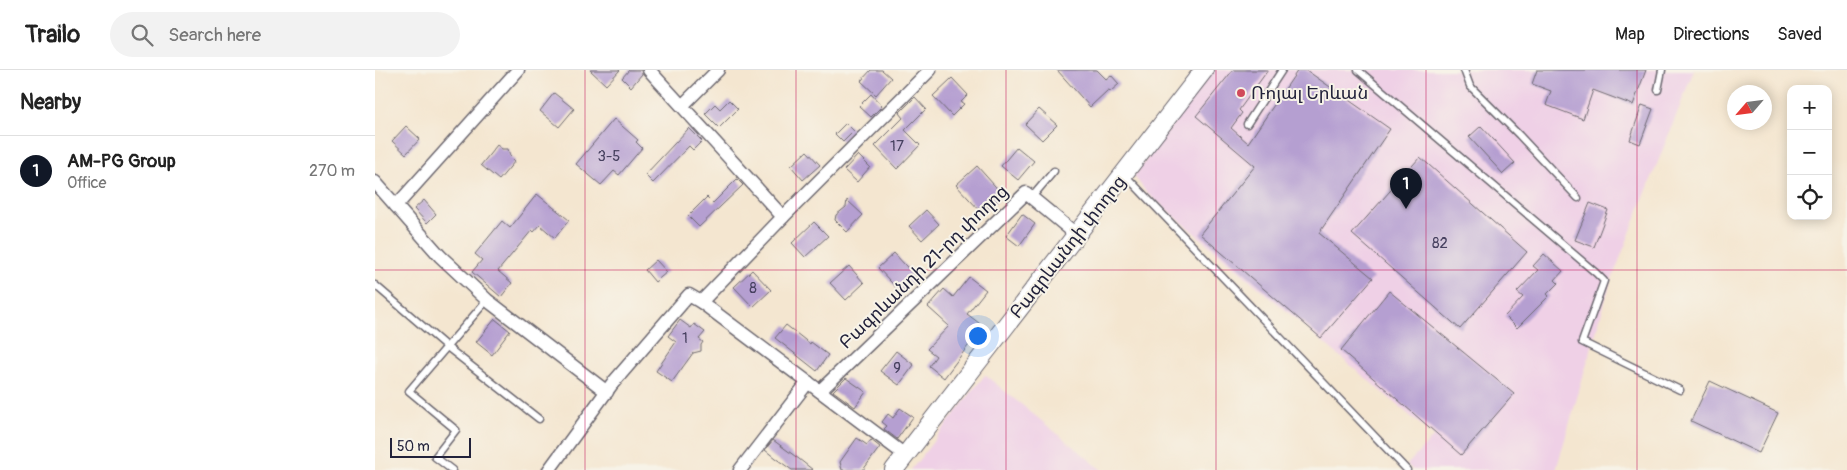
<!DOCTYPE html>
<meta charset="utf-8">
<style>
:root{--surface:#fff;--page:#f2f2f2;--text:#222;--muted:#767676;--line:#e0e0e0;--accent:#111827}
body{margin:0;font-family:Pangolin,"Noto Sans Armenian",sans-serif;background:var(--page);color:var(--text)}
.controls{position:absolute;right:15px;top:15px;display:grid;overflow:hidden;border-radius:10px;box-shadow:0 2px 12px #0003}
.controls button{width:45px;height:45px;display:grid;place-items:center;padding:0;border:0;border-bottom:1px solid var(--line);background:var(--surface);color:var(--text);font:25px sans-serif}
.compass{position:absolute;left:1352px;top:15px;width:45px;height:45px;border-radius:50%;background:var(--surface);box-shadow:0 2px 12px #0003;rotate:242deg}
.scale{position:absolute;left:15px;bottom:12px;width:81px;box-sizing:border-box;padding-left:5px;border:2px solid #22223b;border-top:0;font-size:14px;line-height:18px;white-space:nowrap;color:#22223b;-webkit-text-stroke:4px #f7f3e8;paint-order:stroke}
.you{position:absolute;left:602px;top:265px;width:18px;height:18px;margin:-12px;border:4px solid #fff;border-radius:50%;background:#1a73e8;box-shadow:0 0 0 8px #1a73e833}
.badge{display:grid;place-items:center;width:32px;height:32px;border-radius:50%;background:var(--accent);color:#fff;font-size:16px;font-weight:700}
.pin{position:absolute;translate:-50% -41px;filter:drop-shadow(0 1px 2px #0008)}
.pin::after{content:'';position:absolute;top:26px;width:18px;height:15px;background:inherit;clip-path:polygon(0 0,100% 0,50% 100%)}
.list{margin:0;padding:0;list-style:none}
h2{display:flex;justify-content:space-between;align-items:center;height:65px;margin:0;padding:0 20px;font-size:21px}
h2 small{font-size:16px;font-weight:400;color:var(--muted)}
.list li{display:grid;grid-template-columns:32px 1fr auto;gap:15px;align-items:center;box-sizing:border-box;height:70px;padding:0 20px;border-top:1px solid var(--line)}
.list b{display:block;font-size:19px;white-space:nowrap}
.list p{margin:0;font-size:16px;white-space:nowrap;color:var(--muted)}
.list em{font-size:16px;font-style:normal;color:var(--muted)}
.icon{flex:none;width:28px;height:28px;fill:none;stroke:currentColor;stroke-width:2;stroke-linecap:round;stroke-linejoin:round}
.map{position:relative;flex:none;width:1472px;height:400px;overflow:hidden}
header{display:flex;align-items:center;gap:30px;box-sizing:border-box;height:70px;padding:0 25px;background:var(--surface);border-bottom:1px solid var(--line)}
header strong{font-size:24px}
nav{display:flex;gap:28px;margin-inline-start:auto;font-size:18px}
.search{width:350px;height:45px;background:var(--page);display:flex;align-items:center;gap:12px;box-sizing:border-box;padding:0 18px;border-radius:28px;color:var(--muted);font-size:19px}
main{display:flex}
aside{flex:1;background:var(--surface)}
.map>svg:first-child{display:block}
.built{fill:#efd0e6}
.building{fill:#b59fd1}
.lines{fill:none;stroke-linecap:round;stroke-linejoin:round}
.service-casing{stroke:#6c676f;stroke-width:9}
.minor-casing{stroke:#6c676f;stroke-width:15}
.secondary-casing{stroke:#6c676f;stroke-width:20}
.service{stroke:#fff;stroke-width:6}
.minor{stroke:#fff;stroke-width:12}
.secondary{stroke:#fff;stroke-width:18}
.grid{fill:none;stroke:#c2185b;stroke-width:1;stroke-opacity:0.55}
.poi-dot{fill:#d1495b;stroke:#f7f3e8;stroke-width:2}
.labels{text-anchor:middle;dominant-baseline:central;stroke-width:4;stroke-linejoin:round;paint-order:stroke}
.number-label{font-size:15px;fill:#474160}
.poi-label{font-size:18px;fill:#22223b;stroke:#f7f3e8;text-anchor:start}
.street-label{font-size:18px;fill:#22223b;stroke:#f7f3e8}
</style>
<header>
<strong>Trailo</strong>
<div class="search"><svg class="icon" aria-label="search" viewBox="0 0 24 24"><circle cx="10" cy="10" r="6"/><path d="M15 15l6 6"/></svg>Search here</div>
<nav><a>Map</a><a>Directions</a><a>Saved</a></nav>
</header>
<main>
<aside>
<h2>Nearby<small></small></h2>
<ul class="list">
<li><span class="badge">1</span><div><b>AM-PG Group</b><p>Office</p></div><em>270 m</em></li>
</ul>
</aside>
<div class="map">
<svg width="1472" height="400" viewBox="0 0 1472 400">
<rect width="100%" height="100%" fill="#f7f3e8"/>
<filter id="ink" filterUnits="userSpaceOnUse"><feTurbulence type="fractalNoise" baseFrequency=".02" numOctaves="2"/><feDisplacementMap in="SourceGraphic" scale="10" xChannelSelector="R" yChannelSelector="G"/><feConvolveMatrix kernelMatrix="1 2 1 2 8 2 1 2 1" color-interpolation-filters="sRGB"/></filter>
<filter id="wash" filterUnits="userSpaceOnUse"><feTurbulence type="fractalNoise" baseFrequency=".0096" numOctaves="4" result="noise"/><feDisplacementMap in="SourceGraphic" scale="20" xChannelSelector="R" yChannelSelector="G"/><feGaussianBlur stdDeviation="1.12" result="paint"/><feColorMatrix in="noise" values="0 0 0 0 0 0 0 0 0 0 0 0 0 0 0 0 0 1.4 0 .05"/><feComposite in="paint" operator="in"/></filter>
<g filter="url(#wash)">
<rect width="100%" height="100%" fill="#f4e6d0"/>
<g class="built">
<path d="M838,0H1319L1235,214L1181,400H1038L1032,395L1059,366L772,123L759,106Z"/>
<path d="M610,305L727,400H536Z"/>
</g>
<g id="blocks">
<g class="building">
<path d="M215,0H245L231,15Z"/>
<path d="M254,0H266L267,4L256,17L247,8Z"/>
<path d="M496,0H507L516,8L501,25L486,11Z"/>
<path d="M682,0H722L731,9L736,5L744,14L736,21L733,20L715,37Z"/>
<path d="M858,0H893L864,40L867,43L856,58L873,73L923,0H931L1015,59L944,163L998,208L946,268L825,164L880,96L821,46Z"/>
<path d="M1162,0H1271L1258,35L1218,20L1208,49L1171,35L1176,21L1157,14Z"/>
<path d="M577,8L593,25L586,32L589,34L577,46L558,26Z"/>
<path d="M179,23L199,39L184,57L165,41Z"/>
<path d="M496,24L507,36L496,47L484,36Z"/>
<path d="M540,27L551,39L530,60L545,75L522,99L500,76L528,48L524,43Z"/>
<path d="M354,30L363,39L344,58L330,44L340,34L345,39Z"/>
<path d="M1267,35L1278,39L1265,74L1255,70Z"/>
<path d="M664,39L682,55L667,70L650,54Z"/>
<path d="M239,49L263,70L261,72L267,78L244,105L239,101L226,115L201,94Z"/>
<path d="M471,53L479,61L468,72L460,64Z"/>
<path d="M31,56L45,69L31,84L17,71Z"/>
<path d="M1106,56L1140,93L1128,104L1094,67Z"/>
<path d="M314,58L327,71L318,80L314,76L278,113L270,105Z"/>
<path d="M122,75L127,79H133L135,86L140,91L124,110L106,95Z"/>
<path d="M642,77L659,91L643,110L626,96Z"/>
<path d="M432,81L445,95L428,110L416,96Z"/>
<path d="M483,85L495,97L482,112L469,100Z"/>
<path d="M1045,87L1152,182L1085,259L977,164Z"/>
<path d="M602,96L628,125L607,143L581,115Z"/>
<path d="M362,109L368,115L324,157L313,146L332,127L338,133Z"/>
<path d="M162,124L194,150L180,168L165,155L159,162L157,160L123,201L137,213L126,227L97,202L107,190L100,184L127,151L135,158Z"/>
<path d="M49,130L61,144L52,153L39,139Z"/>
<path d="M472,130L488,145L472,162L460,150L461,145L471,137Z"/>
<path d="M1215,133L1233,140L1219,177L1200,170Z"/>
<path d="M551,140L564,154L547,170L534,156Z"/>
<path d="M647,144L660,154L644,176L631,166Z"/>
<path d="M439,152L453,166L430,187L417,173Z"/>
<path d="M519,183L542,208L526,223L503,198Z"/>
<path d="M1169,184L1188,201L1180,210L1183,213L1172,224L1174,226L1142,258L1130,246L1148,227L1142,222L1163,200L1158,196Z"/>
<path d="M281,190L292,202L280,212L270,200Z"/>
<path d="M474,196L489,213L471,230L455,213Z"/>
<path d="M377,200L396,220L378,237L359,217Z"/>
<path d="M594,207L611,220L592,244L608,256L569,308L554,296L561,286L552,279L574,256L553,237L569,219L578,227Z"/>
<path d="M1014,221L1139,324L1086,385L966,280Z"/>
<path d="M120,249L135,261L117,285L101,272Z"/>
<path d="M305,250L316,258L319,254L330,262L324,269L328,272L326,275V281L318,283L297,312L281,301L301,272L293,266Z"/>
<path d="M411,255L435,274L436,272L453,285L442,301L400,268Z"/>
<path d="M521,281L539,295L524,315L505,301Z"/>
<path d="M471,308L491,322L480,337L458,321Z"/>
<path d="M1335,311L1403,343L1384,383L1316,351Z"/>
<path d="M525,338L538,347L522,369L509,359L512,356L507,352L513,344L518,348Z"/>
<path d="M482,368L492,375L496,370L505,377L488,400H467L465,392Z"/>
<path d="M398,370L424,389L438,400H417L400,388L390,380Z"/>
</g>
</g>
</g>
<g filter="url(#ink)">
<use href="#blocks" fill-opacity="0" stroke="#6c676f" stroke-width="1"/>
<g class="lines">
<g class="service-casing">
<g id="service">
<path d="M983,0L1221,203L1229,211L1207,272L1305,320"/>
<path d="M1089,0L1095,16L1144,65L1203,128"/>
<path d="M1283,20L1287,0"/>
<path d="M872,54L907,0"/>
<path d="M750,105L1032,400"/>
<path d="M657,127L679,101"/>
<path d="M0,215L72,277L164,349"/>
<path d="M77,400L60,387L81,360L34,321L112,230"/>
</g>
</g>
<g class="minor-casing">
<g id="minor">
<path d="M274,0L408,147L326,232L530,385"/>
<path d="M308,35L343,0"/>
<path d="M0,112L65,186L112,230L232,322"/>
<path d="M21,136L143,0"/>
<path d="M408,147L555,0"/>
<path d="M445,321L651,123L702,165"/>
<path d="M174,400L237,314L314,225L326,232"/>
<path d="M365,400L433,312"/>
</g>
</g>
<g class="secondary-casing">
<path id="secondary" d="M519,400L829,0"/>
</g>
<use href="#service" class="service"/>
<use href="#minor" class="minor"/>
<use href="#secondary" class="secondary"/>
</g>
</g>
<path class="grid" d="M210,0V400M421,0V400M631,0V400M841,0V400M1051,0V400M1262,0V400M0,200H1472"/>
<circle class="poi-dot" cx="866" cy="23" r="5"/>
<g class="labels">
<g class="number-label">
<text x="522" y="76">17</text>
<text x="234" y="86">3-5</text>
<text x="1065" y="173">82</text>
<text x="378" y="218">8</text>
<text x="310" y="268">1</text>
<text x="522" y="298">9</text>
</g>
<g class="poi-label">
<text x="876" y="23">Ռոյալ Երևան</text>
</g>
<g class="street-label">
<text transform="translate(693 177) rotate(-52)">Բագրևանդի փողոց</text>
<text transform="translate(549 197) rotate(-44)">Բագրևանդի 21-րդ փողոց</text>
</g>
</g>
</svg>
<div class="controls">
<button>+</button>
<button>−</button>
<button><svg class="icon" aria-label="locate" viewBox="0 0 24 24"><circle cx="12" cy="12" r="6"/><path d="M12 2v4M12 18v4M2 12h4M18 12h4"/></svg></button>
</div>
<svg class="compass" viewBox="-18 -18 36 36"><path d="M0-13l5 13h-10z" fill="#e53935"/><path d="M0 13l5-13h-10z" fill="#767676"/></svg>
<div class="scale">50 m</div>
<div class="you"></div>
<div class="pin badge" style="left:1031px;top:139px">1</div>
</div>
</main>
